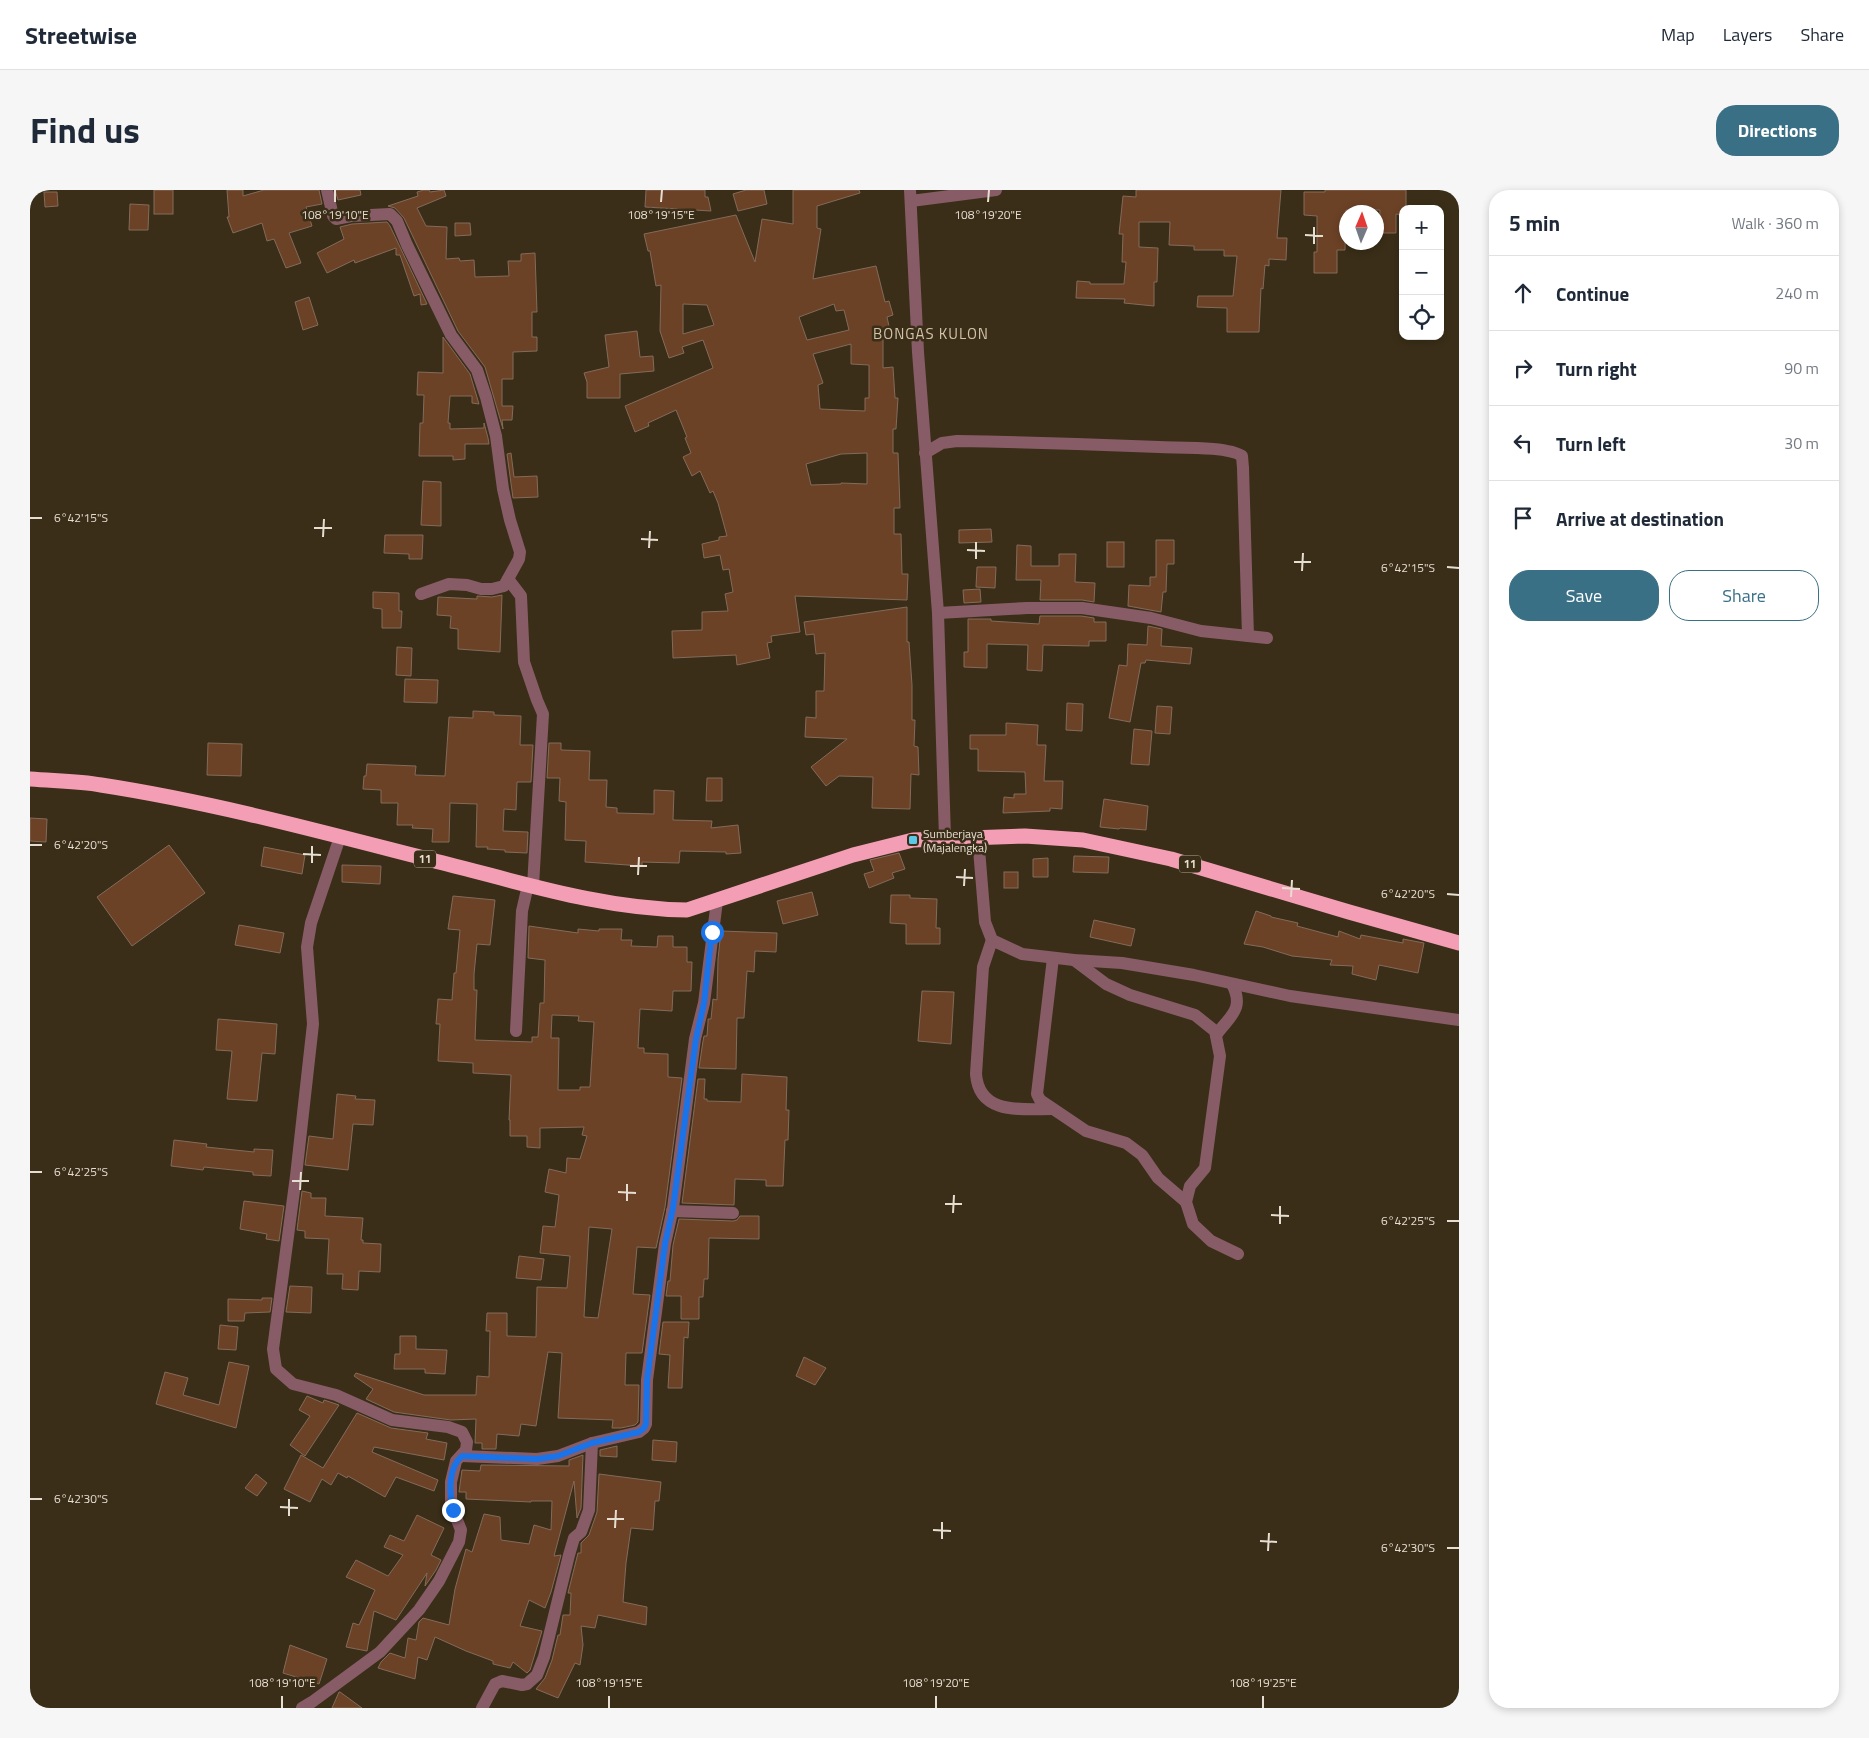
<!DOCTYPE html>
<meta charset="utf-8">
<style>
:root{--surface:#fff;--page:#f6f6f7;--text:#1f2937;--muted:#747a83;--line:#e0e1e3;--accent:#3a7086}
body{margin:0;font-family:"Titillium Web",sans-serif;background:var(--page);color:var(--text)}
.controls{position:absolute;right:15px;top:15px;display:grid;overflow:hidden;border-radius:10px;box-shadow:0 2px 8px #0003}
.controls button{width:45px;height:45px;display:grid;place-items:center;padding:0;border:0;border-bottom:1px solid var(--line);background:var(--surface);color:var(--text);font:25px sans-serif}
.compass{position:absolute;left:1309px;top:15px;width:45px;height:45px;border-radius:50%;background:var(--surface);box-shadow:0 2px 8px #0003;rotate:2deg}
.stop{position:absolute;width:15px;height:15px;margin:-11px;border:4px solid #1a73e8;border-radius:50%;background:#fff}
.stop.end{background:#1a73e8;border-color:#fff;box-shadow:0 1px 5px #0008}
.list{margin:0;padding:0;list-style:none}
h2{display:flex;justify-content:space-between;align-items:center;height:65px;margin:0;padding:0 20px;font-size:21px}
h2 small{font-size:16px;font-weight:400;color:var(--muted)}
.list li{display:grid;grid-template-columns:32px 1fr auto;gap:15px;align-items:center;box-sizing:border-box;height:75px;padding:0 20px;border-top:1px solid var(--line)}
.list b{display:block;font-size:19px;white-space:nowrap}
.list em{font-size:16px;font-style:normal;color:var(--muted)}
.actions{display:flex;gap:10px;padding:15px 20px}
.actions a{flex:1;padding:11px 0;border:1px solid var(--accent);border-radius:20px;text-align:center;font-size:18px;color:var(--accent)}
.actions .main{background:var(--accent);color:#fff}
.icon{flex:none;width:28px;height:28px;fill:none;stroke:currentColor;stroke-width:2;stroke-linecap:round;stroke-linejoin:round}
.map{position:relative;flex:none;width:1429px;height:1518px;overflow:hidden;border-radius:20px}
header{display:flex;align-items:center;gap:30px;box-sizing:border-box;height:70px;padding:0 25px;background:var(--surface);border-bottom:1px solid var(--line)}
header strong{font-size:24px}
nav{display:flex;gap:28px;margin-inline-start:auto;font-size:18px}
.intro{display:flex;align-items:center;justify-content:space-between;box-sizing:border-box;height:120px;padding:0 30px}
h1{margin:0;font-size:35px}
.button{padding:12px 22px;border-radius:20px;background:var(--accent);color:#fff;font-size:18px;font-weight:700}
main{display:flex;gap:30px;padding:0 30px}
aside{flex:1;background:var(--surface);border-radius:20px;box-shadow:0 2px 8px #0003}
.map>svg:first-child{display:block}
.building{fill:#6c4226;stroke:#836a5b;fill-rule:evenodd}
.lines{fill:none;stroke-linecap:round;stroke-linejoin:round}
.minor{stroke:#885c67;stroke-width:12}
.highway{stroke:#f49eb5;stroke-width:15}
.route{stroke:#1a73e8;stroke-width:6}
.ticks{fill:none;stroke:#e6ded1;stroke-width:2}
.poi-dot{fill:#5cc7e7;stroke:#3a2e18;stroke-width:2}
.labels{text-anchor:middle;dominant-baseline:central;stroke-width:5;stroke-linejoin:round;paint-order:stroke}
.shield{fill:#3a2e18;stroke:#b2a99a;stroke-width:1}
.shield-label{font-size:11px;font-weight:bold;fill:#e6ded1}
.poi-label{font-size:12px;fill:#e6ded1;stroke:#3a2e18;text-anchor:start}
.quarter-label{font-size:15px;letter-spacing:1px;fill:#d2c3a9;stroke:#3a2e18}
.ticks-label{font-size:12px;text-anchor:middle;fill:#e6ded1;stroke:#3a2e18;stroke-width:5;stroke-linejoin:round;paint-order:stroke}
</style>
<header>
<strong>Streetwise</strong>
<nav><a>Map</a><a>Layers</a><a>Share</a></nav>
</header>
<div class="intro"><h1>Find us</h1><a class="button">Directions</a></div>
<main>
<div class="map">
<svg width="1429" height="1518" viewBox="0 0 1429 1518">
<rect width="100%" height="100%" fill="#3a2e18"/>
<g class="building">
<rect x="124" y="0" width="19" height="24"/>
<path d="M197,0H213V6L234,0H289L292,14L276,17L282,36L259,43L271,73L256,78L244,49L237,51L232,33L203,43L197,27H199Z"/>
<path d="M305,0H330L331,5L308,10Z"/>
<path d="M394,0H399L400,2L414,0L416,6L387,18L396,36L417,37L416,69L429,68L430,71L444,70L445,87L479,86L478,71H491V64L505,63L507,122H502V147H507V161L483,162V189H472V216H483L482,230H472L473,239L455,177L428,141L374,28L365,18L358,16L388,6L387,2Z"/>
<path d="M616,0H675V7H678L681,21L615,17Z"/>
<path d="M716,0H734L737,14L708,21L703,4Z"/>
<path d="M763,0H829L830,3L787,16V38L791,39L783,89L846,76L855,112L859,111L863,125L857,127L860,141L853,142V178L863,177L865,208H868L866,239H863V263H868L870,318H864V344H871L872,384H878L877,410L765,406L770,442L741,446L742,452L737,453L740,468L707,475L706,465L643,468L642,441L672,440V422L698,421L695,404L703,402L699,379L693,380L690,365L674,368L672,354L689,350V347L697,346L688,313L683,301L680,303L670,281L662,286L653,267L661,263L655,248L657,247L646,220L618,233L619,236L605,242L595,216L683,178L673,150L652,157L654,163L639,168L630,141L631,95L626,96L620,61H618L614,44L706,25L725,72L732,29L763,34ZM653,114L677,115L684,135L653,144ZM804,114L806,121L814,120L819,140L777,150L769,127ZM821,154V174L839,175V208H835V221L790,219L788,195L793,193L783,164ZM837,263V294L811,293V294L781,295L776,274L811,264Z"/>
<path d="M1106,0H1251L1247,48H1257L1256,70L1239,69V76L1235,75L1233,99L1231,98L1229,142H1197V118L1167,117L1168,106H1203L1207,66H1194V60H1164V56L1139,55L1140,32H1109V57L1128,58L1127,92H1124V116L1094,113L1095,109L1046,108L1047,91L1060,92V94H1094L1096,72H1092L1093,44H1089L1093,6L1106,7Z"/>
<path d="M1295,0H1376V19H1373V25L1366,24V43H1349L1350,20H1316L1315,60H1307V83H1284V62H1287V26L1274,25V2H1295Z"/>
<path d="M14,2H27L28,16L15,17Z"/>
<path d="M100,14L119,15L118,40H99Z"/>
<path d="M357,32L360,36L397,114L391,115L390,104L384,106L370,65H366V58L325,73L324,70L297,83L287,63L314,49L310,37L322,34Z"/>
<path d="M425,33H440L441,45L425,46Z"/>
<path d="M279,107L288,135L273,140L265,112Z"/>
<path d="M607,141L610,167L623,166L624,181L590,184V208H557V192L554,183L579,177L575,145Z"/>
<path d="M413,147L440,184L449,214L442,213V206H420L418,233H420V239L454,238V233L458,248L459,254H435V269L423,270V266H389L390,233H393L394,205H387L388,182L413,183Z"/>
<path d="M481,263L484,287L507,286L508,307L483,308L477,264Z"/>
<path d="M393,291L411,292V336L391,335Z"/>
<path d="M961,339L962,352L929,353V340Z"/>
<path d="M355,345H393L392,369H379V364L354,363Z"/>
<path d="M1126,350H1144V374H1137L1136,402H1133L1131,422L1098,416L1099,395L1120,396V387H1126Z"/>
<rect x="1077" y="352" width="17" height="25"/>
<path d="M987,355L1001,356V376H1029V364H1046L1045,392L1065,393L1064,412L1052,410H1010L1011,390H986Z"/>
<path d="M947,377H966L965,398L946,397Z"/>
<path d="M950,399L951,412L934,413L933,400Z"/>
<path d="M343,402L369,403V421H372L371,438H352V419L343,418Z"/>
<path d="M472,405L470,462L428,459V439L420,438L421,426L407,425L408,407L447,409V406L462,407Z"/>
<path d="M877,417V452H879L882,495V530H885L884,556L888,557L889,585L881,584L880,619L842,618L843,587L809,586L796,596L781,577L817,549L775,547L776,527L786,528V501H794L795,463L786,464L784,444L776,445L774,432Z"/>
<path d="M1010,426H1051L1064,428V432H1076V451H1059V456L1013,455L1012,481L997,480L998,455L957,454V478L934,477V462H938V429H961V431L1009,434Z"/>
<path d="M1118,436L1132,439L1131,456L1162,458L1160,474L1116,470L1115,473H1111L1100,532L1079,528L1089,475L1097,476L1098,454L1117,455Z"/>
<path d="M367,457L382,458L381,486L366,485Z"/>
<path d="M375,489L408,490L407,513L374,512Z"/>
<path d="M1037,513L1053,514L1052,541L1036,540Z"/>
<path d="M1127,516L1142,517L1140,544L1125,543Z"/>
<path d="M443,521L464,522V525L491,526L490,555H503L501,592H487L486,620L474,619L473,641L498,642L497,663L475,662V660L457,659L458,657H446L447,614L420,613L419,652H402L403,639L382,638L383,635H367L368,613H351V600L333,599L334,586H336L337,574L386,576L385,585L415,586L419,527L443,528Z"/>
<path d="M976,533L1008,535L1007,555H1016L1014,591H1033L1032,619L1020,618V621L973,623L974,607L984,608V604H996L995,582L948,581V559H940V545H976Z"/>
<path d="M1104,539L1122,541L1119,575L1101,574Z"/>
<path d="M178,553L212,554L211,586L177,585Z"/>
<path d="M519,553H531V560L560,561L559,590H577L576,617L587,618V623L624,624V600L644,601L643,630L682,631L681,638L708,635L711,663L696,664V662L650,661L649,673L612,672V676L555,672L556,651L535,650L536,612L529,611L530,588H517Z"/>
<path d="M677,588H692V611H676Z"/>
<path d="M1074,609L1118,616L1116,640L1090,638L1089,639L1070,637Z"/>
<path d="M0,628L17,629L16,652L0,651Z"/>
<path d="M139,655L175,703L102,756L67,707Z"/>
<path d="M234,657L275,665L272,684L231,676Z"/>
<path d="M869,663L875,679L862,683L864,688L839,698L834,684L844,681L840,670Z"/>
<path d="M1044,666L1079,667L1078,683L1043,682Z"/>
<path d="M1018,668V687H1003V669Z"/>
<path d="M312,675L351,676L350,694L312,692Z"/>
<rect x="974" y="682" width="14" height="16"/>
<path d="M782,702L788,725L753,734L747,711Z"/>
<path d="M861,705H880V708L907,709L906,738H910V754H876V734L860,733Z"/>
<path d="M423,706L465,710L460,755L447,754L444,784V800H447L445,850L502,852V847H508L510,813H514L515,770L498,768L499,736L548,743V739L569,741V739H592L591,750H602L601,756L627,757L628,746H643V757H657V772H662L661,801H643L642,821L610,819L608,858H614V863L638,864V887L652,888L635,1017L626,1058L607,1057L603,1104L620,1105L612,1163H596L595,1195H609L608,1232L605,1235L591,1238H582L583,1230L528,1228L532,1163L518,1162L506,1236L491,1234L489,1246L467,1244L466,1259H452V1253H445L446,1229L421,1230L364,1222L336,1209L343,1199L324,1186L326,1183L394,1205H446L447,1186L459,1187L460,1141H456L457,1123H477V1146L506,1147L507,1097L537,1098L540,1066L510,1063L513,1036L525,1037L529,1005L515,1002L519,979L536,983L537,968L550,969L557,946L552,945L554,937L510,938V958L497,957V946H480V930H479L481,885L443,883V873L408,871L410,834H406L408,809L422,810L424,783H426L430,740L418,739ZM522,825L549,826L548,831L564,832L560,897H550V900H528L529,848H521ZM559,1037L582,1039L568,1128L554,1127Z"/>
<path d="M1226,721L1241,726V727L1268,733L1267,736L1308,747L1309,741L1330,749L1331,745L1373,753V749L1394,753L1388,783L1349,775L1346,790L1322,784L1323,776L1300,775L1302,770L1262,766L1233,757L1214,754Z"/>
<path d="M1064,730L1105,739L1101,756L1060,747Z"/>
<path d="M209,735L254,743L250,763L205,755Z"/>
<path d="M691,741L747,743L746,762L725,761L724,782L717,781L714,828H707L706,879L669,878L673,851L674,846H677L678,832V829H681L683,809L687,810L688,769Z"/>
<path d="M892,801L924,802L921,854L888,851Z"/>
<path d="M188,829L247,834L245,864L232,863L227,911L197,909L202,861L186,860Z"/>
<path d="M712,884L757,887L756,920H759L758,950H755L753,996H736V990L705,989L704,1015L652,1013L668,889H675L674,909H677V911L711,912Z"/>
<path d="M307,904L326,906L325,909L345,910L343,935L323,934L318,980L275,975L279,946L303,949Z"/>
<path d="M144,950L177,954L176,957L224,962V959L243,960L241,986L223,985V982L174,977L173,980L141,976Z"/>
<path d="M272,1001L281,1003V1008H296L295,1026L333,1028L331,1050H333V1053L351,1054L350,1082L329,1081L328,1100L312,1099L313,1084H297L299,1049L275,1048V1041L267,1040Z"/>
<path d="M214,1011L254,1016L249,1051L236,1049L237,1044L210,1039Z"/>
<path d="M710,1026H729V1049L679,1048L678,1089H674L673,1107H669V1129H651V1106H636L638,1091H640L643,1055L649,1029L703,1031L707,1030Z"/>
<path d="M489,1066L514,1069L511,1090L486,1088Z"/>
<path d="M260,1096L282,1097L281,1123L256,1122Z"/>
<path d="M232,1108H242L240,1122L215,1123L214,1131H198V1109L232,1110Z"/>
<path d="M633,1132H659L658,1148L654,1147L652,1198H638L640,1165L629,1164Z"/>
<path d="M190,1135L208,1137L206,1160L188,1159Z"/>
<path d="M370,1146H386V1159L417,1160L415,1184L395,1183V1179H364L365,1164H370Z"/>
<path d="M774,1167L796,1178L785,1195L766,1186Z"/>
<path d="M199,1172L219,1176L206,1238L126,1214L135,1182L158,1188L153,1205L189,1215Z"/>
<path d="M277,1206L293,1213L294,1210L309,1215L275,1266L260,1255L280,1226L269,1220Z"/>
<path d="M327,1223L361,1238L398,1243L396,1249L417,1253L414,1270L344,1257L342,1262L408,1290L404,1301L366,1287L355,1307L318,1286L317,1288L308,1283L301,1295L292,1289L280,1312L254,1299L271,1265L293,1278Z"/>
<path d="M623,1250L647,1252L646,1272L622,1270Z"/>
<path d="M587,1256V1267L570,1266V1260Z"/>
<path d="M553,1265L551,1318L547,1328L544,1291L524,1366L531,1365L521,1402L515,1418L499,1410L490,1436L512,1441L500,1480L497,1483L483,1472L480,1478L463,1474V1471L436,1461L405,1447L397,1470L388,1467L385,1489L348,1478L351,1472L360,1463L375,1468L378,1448L386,1450L389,1432L393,1428L419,1435L425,1399L436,1359L442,1362L454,1324L470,1327L471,1350L499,1354L504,1335L521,1340L522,1311H501V1312L436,1309V1302H429L432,1280L450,1281L451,1275L539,1276V1270Z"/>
<path d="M226,1284L237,1293L227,1306L215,1298Z"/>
<path d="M569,1284L631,1292L629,1311H625L623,1340L601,1338L596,1373L593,1412L617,1417L616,1435L568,1425L565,1438L551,1436L553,1455L550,1475L545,1473L528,1508L506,1499L515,1488L522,1470L528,1445H530L533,1425H540L541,1403H538L548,1363H551V1353L559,1345L567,1322Z"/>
<path d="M387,1325L414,1338L401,1365L411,1370L406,1380L395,1396L397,1383L366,1430L344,1421L337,1461L316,1457L323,1433L329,1435L345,1400L316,1387L326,1370L358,1386L373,1365L354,1357L360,1345L374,1351Z"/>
<path d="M260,1455L297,1469L289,1494L253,1483Z"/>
<path d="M309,1502H310L332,1518H302Z"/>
</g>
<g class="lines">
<g class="minor">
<path d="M297,0L303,26L306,29L321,26L360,24L367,31L377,55L421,145L447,180L456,207L466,246L473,299L480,330L490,362L489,369L474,396L462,399H451L437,395L419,394L391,404"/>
<path d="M880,0L888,162L908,423L915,648"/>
<path d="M881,11L966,0"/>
<path d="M895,263L912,253L927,251C995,252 1061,254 1129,257C1148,258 1198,256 1212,266L1213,278L1218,446"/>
<path d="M478,389L491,406L494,472L507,510L513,524L503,696"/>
<path d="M908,423L997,418H1052L1121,428L1171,441L1237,448"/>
<path d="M948,647L955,732L962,750L992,764L1044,770L1092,773L1164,785L1260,806L1429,830"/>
<path d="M962,750L953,777L946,884C949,925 991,919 1022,919"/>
<path d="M1023,768L1007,904L1010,910L1056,941L1096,953L1112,965L1128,988L1156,1012"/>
<path d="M1044,770L1076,794L1100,805L1165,825L1185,841L1190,866L1175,978L1160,996L1156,1012L1163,1034L1181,1051L1208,1064"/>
<path d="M486,841L492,721L498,695"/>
<path d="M1186,845C1200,826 1215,819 1202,794"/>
<path d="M642,1021L703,1023"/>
<path d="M432,1266L507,1269L528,1266L562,1253L609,1242L614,1238L616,1234L617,1190L635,1054L643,1018L665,849L674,813L687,711"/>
<path d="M272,1518L282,1512L350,1462L389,1420L409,1391L429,1352L431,1340L421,1315V1292L426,1271L436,1260L437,1252L432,1242L418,1237L362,1230L306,1205L263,1194L246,1179L243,1159L266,986L283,834L277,757L281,733L310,647"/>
<path d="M452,1518L465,1494L472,1491L492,1495L497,1494L507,1485L514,1467L539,1365L544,1348L551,1342L559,1320L562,1253"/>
</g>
<path class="highway" d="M0,589C24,591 48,591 71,595C188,613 303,645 417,674C496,694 575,719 657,720L823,665L883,650L995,646L1053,650L1141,669L1319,722L1429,753"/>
</g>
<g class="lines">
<path class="route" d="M423,1320C419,1304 418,1277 432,1266L507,1269L528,1266L562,1253L609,1242L614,1238L616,1234L617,1190L635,1054L643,1018L666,849L674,813L682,742"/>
</g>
<path class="ticks" d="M305,12V0M631,12L632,0M958,12L959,0M1275,45L1293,46M1284,54V37M0,328H12M284,338H302M293,347L294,329M611,349L628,350M619,358L620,341M937,360L955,361M946,369V352M1264,372H1281M1417,377L1429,378M1272,381L1273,363M0,655H12M273,664L291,665M282,673V656M600,676H617M608,685L609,667M926,687L943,688M934,696L935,679M1252,698L1270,699M1417,704L1429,705M1261,707L1262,690M0,982H12M262,991H279M270,1000L271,982M588,1002L606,1003M597,1011V994M915,1014H932M923,1023L924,1005M1241,1025L1259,1026M1417,1031H1429M1250,1034V1016M0,1309H12M250,1317L268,1318M259,1326V1309M577,1329H594M585,1338L586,1320M903,1340L921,1341M912,1349V1332M1230,1351L1247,1352M1417,1358H1429M1238,1361L1239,1343M252,1518V1506M579,1518V1506M906,1518V1506M1233,1518V1506"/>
<rect class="poi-dot" x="878" y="645" width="10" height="10" rx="2.5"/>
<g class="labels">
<g class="shield">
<rect x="384" y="660.5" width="22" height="17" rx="4"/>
<rect x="1149" y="665.5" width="22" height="17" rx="4"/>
</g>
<g class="shield-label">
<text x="395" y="669">11</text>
<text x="1160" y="674">11</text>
</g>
<g class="poi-label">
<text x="893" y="643">Sumberjaya<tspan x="893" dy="14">(Majalengka)</tspan></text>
</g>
<g class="quarter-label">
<text x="901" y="143">BONGAS KULON</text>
</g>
</g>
<g class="ticks-label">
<text x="305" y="29">108°19'10"E</text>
<text x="631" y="29">108°19'15"E</text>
<text x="958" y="29">108°19'20"E</text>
<text x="51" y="332">6°42'15"S</text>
<text x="1378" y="382">6°42'15"S</text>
<text x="51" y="659">6°42'20"S</text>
<text x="1378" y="708">6°42'20"S</text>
<text x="51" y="986">6°42'25"S</text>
<text x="1378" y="1035">6°42'25"S</text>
<text x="51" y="1313">6°42'30"S</text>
<text x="1378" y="1362">6°42'30"S</text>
<text x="252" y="1497">108°19'10"E</text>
<text x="579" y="1497">108°19'15"E</text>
<text x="906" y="1497">108°19'20"E</text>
<text x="1233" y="1497">108°19'25"E</text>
</g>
</svg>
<div class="controls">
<button>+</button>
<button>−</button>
<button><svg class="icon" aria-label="locate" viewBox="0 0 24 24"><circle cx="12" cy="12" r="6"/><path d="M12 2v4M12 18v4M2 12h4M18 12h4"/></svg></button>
</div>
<svg class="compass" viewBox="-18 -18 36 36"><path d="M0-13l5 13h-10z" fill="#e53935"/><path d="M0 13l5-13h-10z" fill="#747a83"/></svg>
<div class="stop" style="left:682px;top:742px"></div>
<div class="stop end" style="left:423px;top:1320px"></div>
</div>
<aside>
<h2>5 min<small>Walk · 360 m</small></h2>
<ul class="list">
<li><svg class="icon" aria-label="ahead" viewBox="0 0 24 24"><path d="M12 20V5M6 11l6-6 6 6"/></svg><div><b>Continue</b></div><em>240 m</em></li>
<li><svg class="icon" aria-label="right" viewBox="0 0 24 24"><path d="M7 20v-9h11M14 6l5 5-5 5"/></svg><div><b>Turn right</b></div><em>90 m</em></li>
<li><svg class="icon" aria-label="left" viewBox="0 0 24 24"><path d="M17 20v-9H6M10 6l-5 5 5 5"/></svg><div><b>Turn left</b></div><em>30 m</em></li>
<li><svg class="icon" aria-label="arrive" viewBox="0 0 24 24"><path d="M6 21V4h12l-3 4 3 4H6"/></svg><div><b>Arrive at destination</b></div></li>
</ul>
<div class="actions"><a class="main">Save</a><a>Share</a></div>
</aside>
</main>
